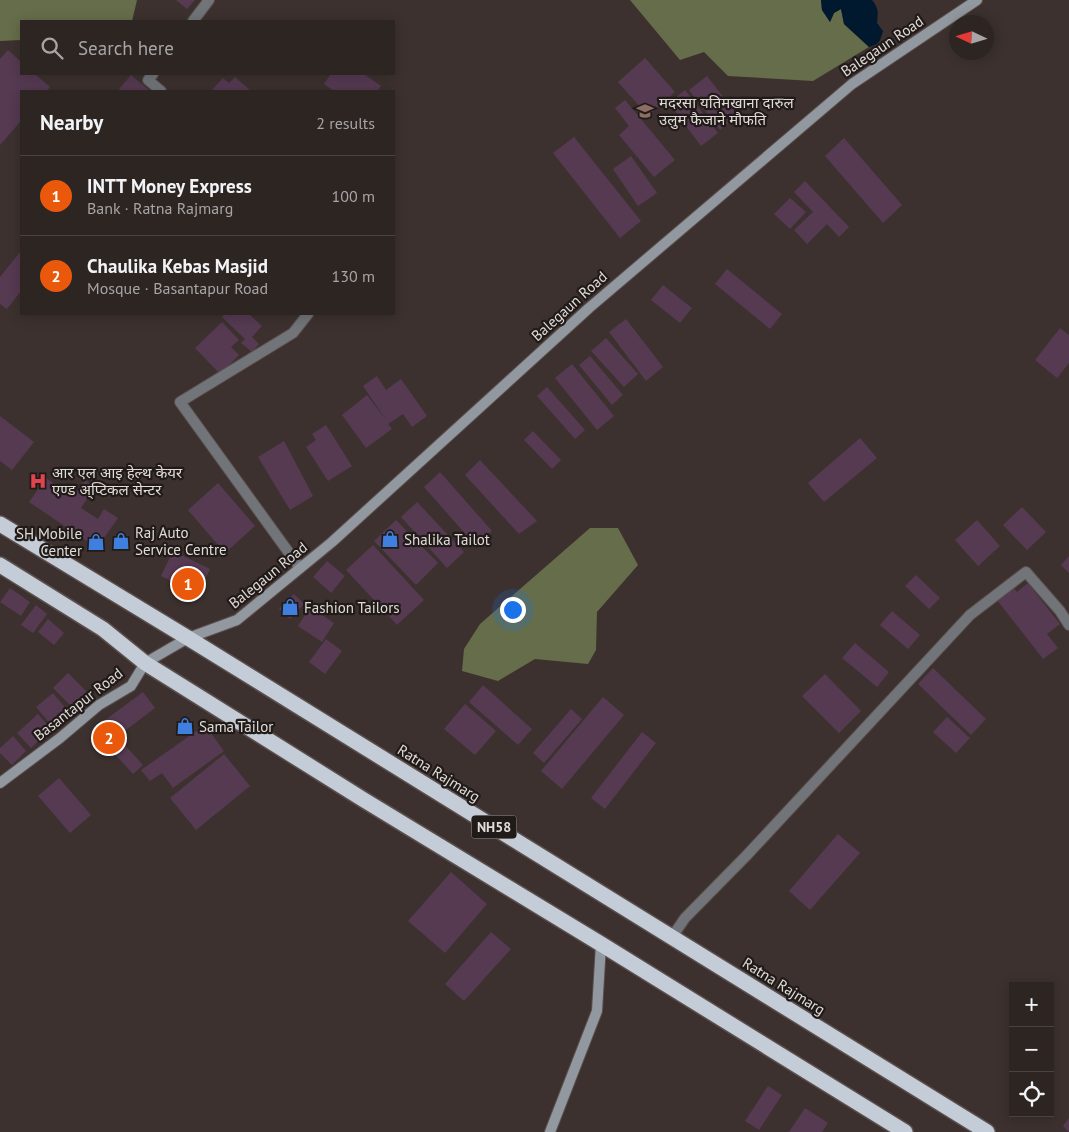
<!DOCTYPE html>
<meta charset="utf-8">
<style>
:root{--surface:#2d2522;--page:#39312f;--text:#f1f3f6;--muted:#a7a5a5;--line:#484240;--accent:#ea580c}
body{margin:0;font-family:"PT Sans","Noto Sans Devanagari",sans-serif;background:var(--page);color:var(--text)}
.controls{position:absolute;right:15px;bottom:15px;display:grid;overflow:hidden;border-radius:0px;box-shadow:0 2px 12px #0003}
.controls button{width:45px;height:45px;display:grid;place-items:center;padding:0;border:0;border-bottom:1px solid var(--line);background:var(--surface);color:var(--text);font:25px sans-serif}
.compass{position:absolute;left:949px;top:15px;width:45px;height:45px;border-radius:50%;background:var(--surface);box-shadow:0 2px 12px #0003;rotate:274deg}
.you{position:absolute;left:512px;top:609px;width:18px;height:18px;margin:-12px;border:4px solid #fff;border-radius:50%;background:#1a73e8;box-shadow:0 0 0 8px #1a73e833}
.badge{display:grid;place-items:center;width:32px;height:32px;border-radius:50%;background:var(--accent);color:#fff;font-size:16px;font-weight:700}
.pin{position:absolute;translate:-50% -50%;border:2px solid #fff;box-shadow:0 1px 5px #0006}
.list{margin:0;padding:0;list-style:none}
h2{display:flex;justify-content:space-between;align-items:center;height:65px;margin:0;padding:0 20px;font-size:21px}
h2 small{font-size:16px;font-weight:400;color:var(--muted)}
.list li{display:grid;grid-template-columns:32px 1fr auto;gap:15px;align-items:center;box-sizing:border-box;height:80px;padding:0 20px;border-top:1px solid var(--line)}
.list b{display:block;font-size:19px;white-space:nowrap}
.list p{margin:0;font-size:16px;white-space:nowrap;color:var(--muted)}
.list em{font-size:16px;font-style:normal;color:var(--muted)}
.icon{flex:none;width:28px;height:28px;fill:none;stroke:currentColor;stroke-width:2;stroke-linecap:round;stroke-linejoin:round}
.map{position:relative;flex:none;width:1069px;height:1132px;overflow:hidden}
.search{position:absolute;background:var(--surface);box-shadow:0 2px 12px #0003;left:20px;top:20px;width:375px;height:55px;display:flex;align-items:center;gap:12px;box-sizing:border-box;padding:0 18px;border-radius:0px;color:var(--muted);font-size:19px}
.panel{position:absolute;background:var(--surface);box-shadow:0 2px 12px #0003;left:20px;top:90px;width:375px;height:225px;border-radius:0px}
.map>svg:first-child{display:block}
.forest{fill:#666d4a}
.water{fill:#01192f}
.building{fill:#553a52}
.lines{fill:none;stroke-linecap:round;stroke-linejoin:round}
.street-casing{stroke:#5a4f4c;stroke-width:12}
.secondary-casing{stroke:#5a4f4c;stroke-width:12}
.highway-casing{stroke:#5a4f4c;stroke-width:18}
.street{stroke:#717478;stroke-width:10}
.secondary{stroke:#92989f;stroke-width:10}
.highway{stroke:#c3ccd7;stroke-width:15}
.labels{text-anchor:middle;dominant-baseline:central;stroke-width:4.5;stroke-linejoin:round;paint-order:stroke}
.shield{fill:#201b19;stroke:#a7a19e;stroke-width:1}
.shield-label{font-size:14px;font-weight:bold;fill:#e1dad7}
.street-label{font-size:15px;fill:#e1dad7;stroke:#201b19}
.poi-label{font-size:15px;fill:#e1dad7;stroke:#201b19;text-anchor:start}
</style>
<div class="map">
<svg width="1069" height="1132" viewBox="0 0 1069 1132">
<rect width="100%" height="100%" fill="#3c312e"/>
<g class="forest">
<path d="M0,0H137L132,21H21V40L0,41Z"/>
<path d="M630,0H821L822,10L830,22L834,13L841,9L844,24L869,47L813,81L728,76L704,52L680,60Z"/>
<path d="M590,528H618L638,565L597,612L596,650L588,664L535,659L498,681L462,671L464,649L480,624Z"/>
</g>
<path class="water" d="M821,0H872C879,9 878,12 877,23L883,31C880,41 880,44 869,47L844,24L841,9L834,13L830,22L822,10Z"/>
<g class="building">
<path d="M176,0H195L187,9Z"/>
<path d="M8,50L21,62V74H35L50,87L47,91H21V121L0,145V59Z"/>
<path d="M645,58L675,92L648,116L618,82Z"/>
<path d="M331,74H364L381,86L377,91H334L324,84Z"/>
<path d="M131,75L150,91H122L119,89Z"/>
<path d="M707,76L738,116L720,130L689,90Z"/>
<path d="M235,77L251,91H211L223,78L229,83Z"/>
<path d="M685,90L718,133L701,146L669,103Z"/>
<path d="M625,100L675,160L654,177L619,135L629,126L615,108Z"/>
<path d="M574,137L641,221L620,238L553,153Z"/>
<path d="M844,138L902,205L883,223L825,156Z"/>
<path d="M631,156L657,193L638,206L613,169Z"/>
<path d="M805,181L849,227L839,237L827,224L807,244L794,230L813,212L794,192Z"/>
<path d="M790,198L806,212L790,229L774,214Z"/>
<path d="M21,251V291L7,309L0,304V277Z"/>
<path d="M727,269L782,314L770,329L715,284Z"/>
<path d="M663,285L692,308L680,323L651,300Z"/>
<path d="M224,314H249L262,326L252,337L259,344L252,352L241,343L245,339L222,317Z"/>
<path d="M626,319L663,367L646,381L609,332Z"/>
<path d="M222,322L239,340L231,347L239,355L220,374L195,348Z"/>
<path d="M1060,328L1069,335V363L1057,378L1035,360Z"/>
<path d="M606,338L638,374L624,387L591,351Z"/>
<path d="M590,356L623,395L612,405L579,365Z"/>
<path d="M572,364L614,416L597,430L555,378Z"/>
<path d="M377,376L386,390L401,379L427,416L412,427L403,414L388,424L392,429L366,448L342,415L367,395L386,420L363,386Z"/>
<path d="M547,387L585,430L575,439L537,396Z"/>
<path d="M0,416L34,442L12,470L0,461Z"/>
<path d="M326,425L352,466L328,481L306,447L316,440L312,434Z"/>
<path d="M533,431L561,460L552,469L524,440Z"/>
<path d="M860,438L877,458L824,502L808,483Z"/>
<path d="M284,441L313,496L290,510L258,457Z"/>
<path d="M480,460L537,521L519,534L465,475Z"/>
<path d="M440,472L492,531L476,546L424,487Z"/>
<path d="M46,478L73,497L85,480L95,487L81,508L98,519L104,509L118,518L97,548L29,502Z"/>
<path d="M218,483L255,526L225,553L188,510Z"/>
<path d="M417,502L464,552L447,568L401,517Z"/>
<path d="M1022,507L1046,532L1027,550L1003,525Z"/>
<path d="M396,520L438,563L416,585L374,541Z"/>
<path d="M977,520L1000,546L978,566L955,540Z"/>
<path d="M373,545L424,600L397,625L346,570Z"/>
<path d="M173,551L210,569L198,594L161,576Z"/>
<path d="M1069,556V573L1061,565Z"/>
<path d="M327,561L345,576L331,593L313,577Z"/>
<path d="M916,575L940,598L929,609L905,586Z"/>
<path d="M1028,583L1060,624L1047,634L1058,648L1043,659L997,600L1013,587L1017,592Z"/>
<path d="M10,588L30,602L21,616L0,602Z"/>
<path d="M294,594L304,604L290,619L279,609Z"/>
<path d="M36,605L47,614L33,633L21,625Z"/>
<path d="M310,607L334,623L322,642L298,626Z"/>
<path d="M892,611L920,635L908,649L880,625Z"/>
<path d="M48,619L64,633L54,645L38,632Z"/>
<path d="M326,639L342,651L325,674L309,662Z"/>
<path d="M855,643L889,672L877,687L842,658Z"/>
<path d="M933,668L986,719L971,735L918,684Z"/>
<path d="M68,673L88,693L73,708L53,688Z"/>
<path d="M825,674L861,711L839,733L802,696Z"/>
<path d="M483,685L532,729L518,745L469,702Z"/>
<path d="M143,692L155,708L122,733L115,724L102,733L97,726Z"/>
<path d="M53,693L68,711L51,725L36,707Z"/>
<path d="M603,697L624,715L562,789L541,771Z"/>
<path d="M465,704L496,731L475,755L444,729Z"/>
<path d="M571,709L582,719L544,763L533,753Z"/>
<path d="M38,714L51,729L31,748L17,733Z"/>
<path d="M947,717L970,738L956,753L933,732Z"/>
<path d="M205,725L224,751L173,788L162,773L150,781L141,770Z"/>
<path d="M112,731L143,765L133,774L102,740Z"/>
<path d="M642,732L656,743L605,809L591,798Z"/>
<path d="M13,736L26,751L12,765L0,753V748Z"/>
<path d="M224,754L250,786L196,830L170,798Z"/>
<path d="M59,778L91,815L70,833L38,796Z"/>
<path d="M838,834L860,853L810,910L789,891Z"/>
<path d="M451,872L487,904L445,953L408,921Z"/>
<path d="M491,932L511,949L464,1001L445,984Z"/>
<path d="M768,1086L782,1095L759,1130L745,1121Z"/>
<path d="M805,1108L828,1123L822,1132H789Z"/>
<path d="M1069,1118V1132L1063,1126Z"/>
</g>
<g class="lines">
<g class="street-casing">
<g id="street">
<path d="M193,21L209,0"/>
<path d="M153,74L148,80L161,91"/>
<path d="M300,568L180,402L293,333L308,314"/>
<path d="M672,937L685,918L747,855L970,615L1026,572L1060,611L1069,625"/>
</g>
</g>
<g class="secondary-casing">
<g id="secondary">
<path d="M0,783L60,738L99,705L131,686L145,663L188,638L237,620L332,542L589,308L852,84L977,0"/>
<path d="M550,1132L597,1011L601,944"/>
</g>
</g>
<g class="highway-casing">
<g id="highway">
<path d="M0,524L188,638L987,1132"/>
<path d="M0,565L103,629L145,663L364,800L601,944L905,1132"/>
</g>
</g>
<use href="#street" class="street"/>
<use href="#secondary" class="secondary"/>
<use href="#highway" class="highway"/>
</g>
<defs>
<g id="school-bare" transform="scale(1.35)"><path d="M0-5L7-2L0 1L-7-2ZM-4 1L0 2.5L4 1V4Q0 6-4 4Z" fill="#8d6e63" stroke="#201b19" stroke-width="2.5" paint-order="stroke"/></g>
<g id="hospital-bare" transform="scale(1.35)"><path d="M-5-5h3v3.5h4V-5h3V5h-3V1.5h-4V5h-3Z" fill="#e0444e" stroke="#201b19" stroke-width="2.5" paint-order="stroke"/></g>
<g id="shop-bare" transform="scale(1.35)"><path d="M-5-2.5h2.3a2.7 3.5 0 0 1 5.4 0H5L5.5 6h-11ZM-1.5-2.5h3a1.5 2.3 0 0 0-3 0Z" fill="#3f7fe0" stroke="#201b19" stroke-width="2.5" paint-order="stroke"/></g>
</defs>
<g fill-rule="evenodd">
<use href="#school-bare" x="645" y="111"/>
<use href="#hospital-bare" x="38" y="481"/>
<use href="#shop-bare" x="390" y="539"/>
<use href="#shop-bare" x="121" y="541"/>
<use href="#shop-bare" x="96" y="542"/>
<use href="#shop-bare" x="290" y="607"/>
<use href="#shop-bare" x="185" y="726"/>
</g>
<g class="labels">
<rect class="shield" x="471.5" y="815.5" width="45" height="23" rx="4"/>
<g class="shield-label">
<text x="494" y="827">NH58</text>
</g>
<g class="street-label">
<text transform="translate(882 46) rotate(-34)">Balegaun Road</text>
<text transform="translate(569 306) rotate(-42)">Balegaun Road</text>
<text transform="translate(268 575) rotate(-39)">Balegaun Road</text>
<text transform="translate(78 704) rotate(-38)">Basantapur Road</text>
<text transform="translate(439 773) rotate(32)">Ratna Rajmarg</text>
<text transform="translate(784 986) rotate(32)">Ratna Rajmarg</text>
</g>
<g class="poi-label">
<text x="659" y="102">मदरसा यतिमखाना दारुल<tspan x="659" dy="17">उलुम फैजाने माैफति</tspan></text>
<text x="52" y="472">आर एल आइ हेल्थ केयर<tspan x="52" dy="17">एण्ड अ्प्टिकल सेन्टर</tspan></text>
<text x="135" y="532">Raj Auto<tspan x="135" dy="17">Service Centre</tspan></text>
<text x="82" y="533" text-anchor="end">SH Mobile<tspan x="82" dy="17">Center</tspan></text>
<text x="404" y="539">Shalika Tailot</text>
<text x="304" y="607">Fashion Tailors</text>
<text x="199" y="726">Sama Tailor</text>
</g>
</g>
</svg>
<div class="controls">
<button>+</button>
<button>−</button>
<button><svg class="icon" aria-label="locate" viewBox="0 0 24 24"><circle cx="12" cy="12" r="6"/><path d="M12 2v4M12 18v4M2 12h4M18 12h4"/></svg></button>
</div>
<svg class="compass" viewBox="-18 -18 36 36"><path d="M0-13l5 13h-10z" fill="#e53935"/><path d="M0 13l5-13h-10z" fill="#a7a5a5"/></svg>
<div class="you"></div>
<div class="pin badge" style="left:188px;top:584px">1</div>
<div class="pin badge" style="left:109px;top:738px">2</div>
<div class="search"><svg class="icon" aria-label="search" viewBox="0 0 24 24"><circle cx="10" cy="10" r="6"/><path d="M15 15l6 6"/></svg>Search here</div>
<section class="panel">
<h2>Nearby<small>2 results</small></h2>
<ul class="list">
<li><span class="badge">1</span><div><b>INTT Money Express</b><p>Bank · Ratna Rajmarg</p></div><em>100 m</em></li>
<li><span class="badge">2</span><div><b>Chaulika Kebas Masjid</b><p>Mosque · Basantapur Road</p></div><em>130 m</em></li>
</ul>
</section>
</div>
